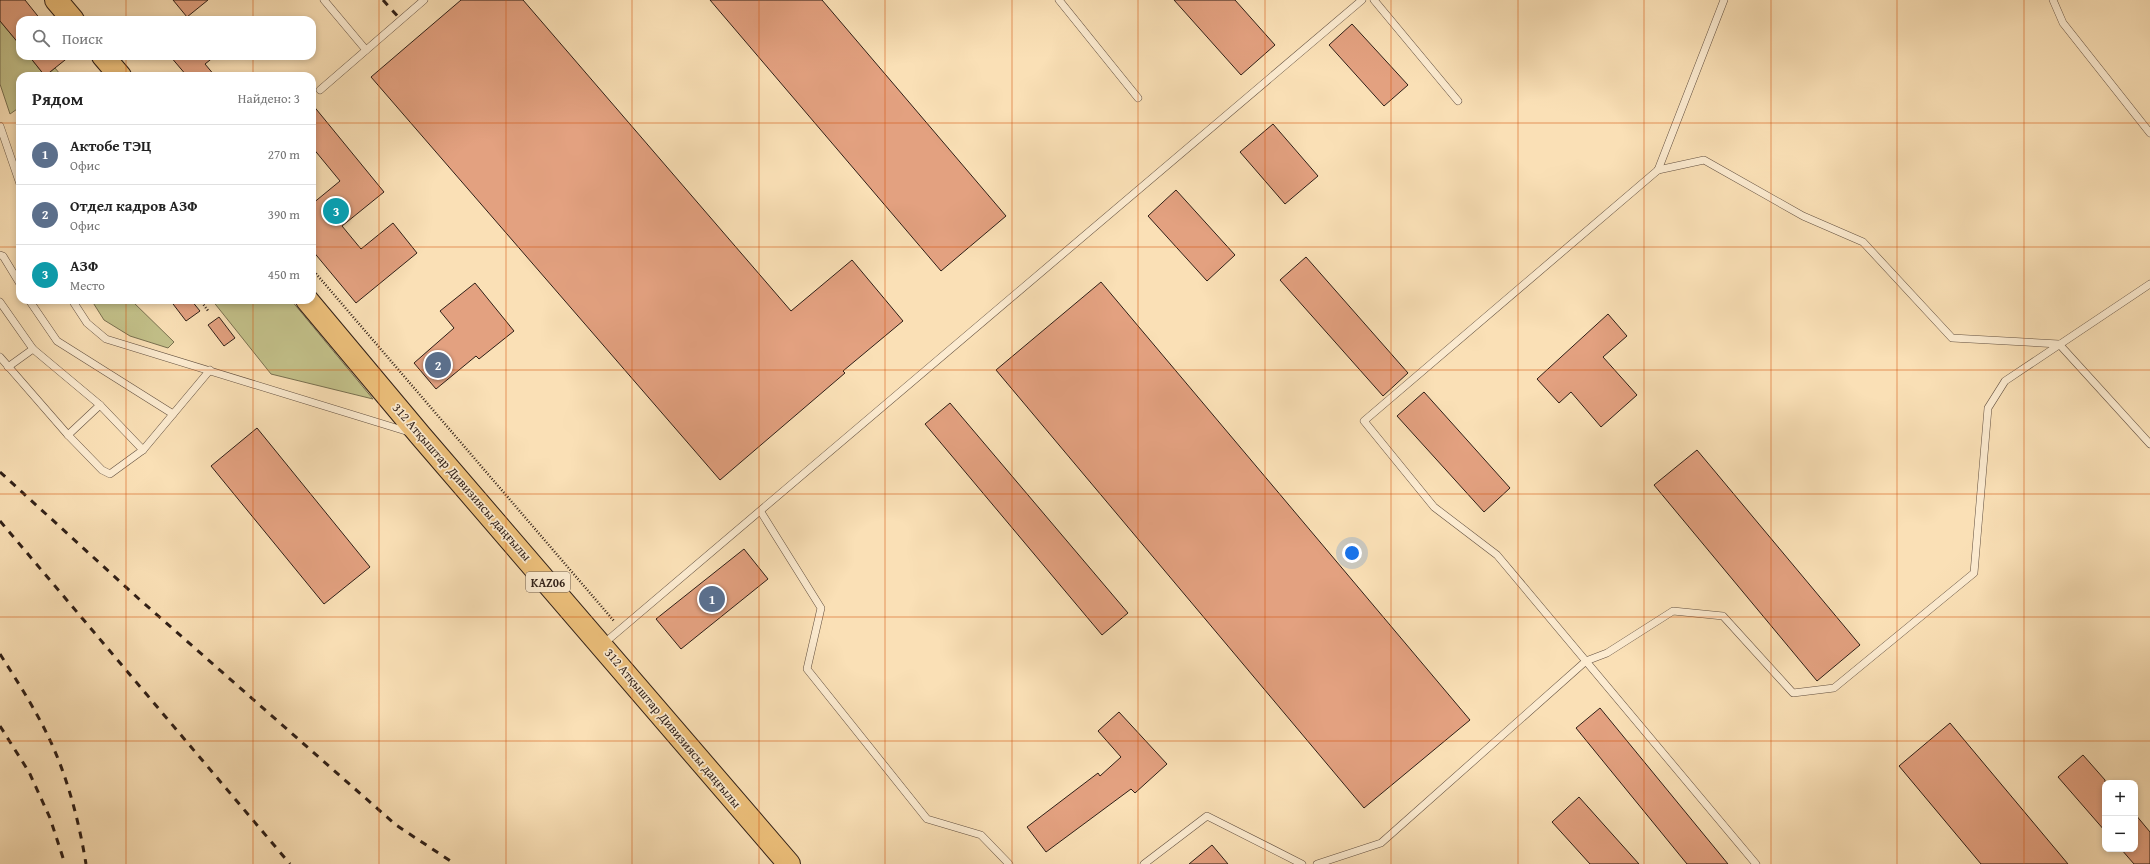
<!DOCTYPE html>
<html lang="ru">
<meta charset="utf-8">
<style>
:root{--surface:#fff;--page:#f6f6f6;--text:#222;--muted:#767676;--line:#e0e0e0;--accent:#0b8043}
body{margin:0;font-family:"Gentium Book Plus",serif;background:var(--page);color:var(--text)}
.controls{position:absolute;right:12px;bottom:12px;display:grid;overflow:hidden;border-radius:8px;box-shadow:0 2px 6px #0003}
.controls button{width:36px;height:36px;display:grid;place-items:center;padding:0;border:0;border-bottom:1px solid var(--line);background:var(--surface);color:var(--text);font:20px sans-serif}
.you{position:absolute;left:1352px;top:553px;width:14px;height:14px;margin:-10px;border:3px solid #fff;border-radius:50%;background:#1a73e8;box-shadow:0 0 0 6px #1a73e833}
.badge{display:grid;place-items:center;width:26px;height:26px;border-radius:50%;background:var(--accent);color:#fff;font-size:13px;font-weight:700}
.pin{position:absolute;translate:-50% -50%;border:2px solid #fff;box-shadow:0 1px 4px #0006}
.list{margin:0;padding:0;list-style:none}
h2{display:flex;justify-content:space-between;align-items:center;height:52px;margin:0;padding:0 16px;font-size:17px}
h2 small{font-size:13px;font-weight:400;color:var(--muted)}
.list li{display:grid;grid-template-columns:26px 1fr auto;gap:12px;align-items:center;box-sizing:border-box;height:60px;padding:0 16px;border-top:1px solid var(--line)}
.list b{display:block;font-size:15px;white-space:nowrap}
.list p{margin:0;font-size:13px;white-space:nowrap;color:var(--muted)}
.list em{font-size:13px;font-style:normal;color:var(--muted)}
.icon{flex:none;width:22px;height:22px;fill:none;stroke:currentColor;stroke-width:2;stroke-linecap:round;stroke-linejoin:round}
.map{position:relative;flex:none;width:2150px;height:864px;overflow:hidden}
.search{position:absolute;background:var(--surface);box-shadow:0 2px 6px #0003;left:16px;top:16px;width:300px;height:44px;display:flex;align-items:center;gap:10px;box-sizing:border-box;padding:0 14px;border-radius:12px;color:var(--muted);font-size:15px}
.panel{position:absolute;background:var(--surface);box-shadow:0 2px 6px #0003;left:16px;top:72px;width:300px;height:232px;border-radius:12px}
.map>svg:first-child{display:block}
.green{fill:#c3c18a;stroke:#797050}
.building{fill:#e3a180;stroke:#2f1f17}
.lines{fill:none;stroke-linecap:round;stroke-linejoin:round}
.lane-casing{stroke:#624f3f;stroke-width:8}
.highway-casing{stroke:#2f1f17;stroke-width:24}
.path{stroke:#2f1f17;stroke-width:2.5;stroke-dasharray:1 2;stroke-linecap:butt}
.lane{stroke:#fcebd0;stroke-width:7}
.highway{stroke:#edc07b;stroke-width:22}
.rail{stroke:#2f1f17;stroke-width:3;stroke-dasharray:7 7;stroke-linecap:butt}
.grid{fill:none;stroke:#d6530d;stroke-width:1;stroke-opacity:0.55}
.labels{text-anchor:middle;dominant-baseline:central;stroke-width:3.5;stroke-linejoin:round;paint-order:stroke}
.shield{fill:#fcebd0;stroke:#6c5c4e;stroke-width:1}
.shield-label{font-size:12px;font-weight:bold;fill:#2f1f17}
.street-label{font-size:13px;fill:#2f1f17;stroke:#fcebd0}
</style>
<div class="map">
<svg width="2150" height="864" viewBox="0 0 2150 864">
<rect width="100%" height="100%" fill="#fae0b6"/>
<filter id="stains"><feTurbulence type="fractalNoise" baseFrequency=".005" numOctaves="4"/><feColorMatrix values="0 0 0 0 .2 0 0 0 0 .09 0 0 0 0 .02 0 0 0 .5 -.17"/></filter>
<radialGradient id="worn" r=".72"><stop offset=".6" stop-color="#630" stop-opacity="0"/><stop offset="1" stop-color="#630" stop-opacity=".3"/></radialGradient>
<g class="green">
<path d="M0,21L20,45V56H29L45,76L55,68L60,74L58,76H20V107L10,114L0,84Z"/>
<path d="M94,300H131L174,342L168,348L130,336L104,320L92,301Z"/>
<path d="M212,300H291L373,399L271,374Z"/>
</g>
<g class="building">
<path d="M0,0H25L41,20H20V45L0,21Z"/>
<path d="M173,0H208L187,17Z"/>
<path d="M461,0H523L791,311L852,260L903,321L843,371L845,373L720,480L371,77Z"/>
<path d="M710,0H822L1006,216L941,271Z"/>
<path d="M1174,0H1235L1275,45L1241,75Z"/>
<path d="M1352,24L1408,85L1384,106L1329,45Z"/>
<path d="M29,56H70L45,76Z"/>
<path d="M170,56H215L205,64L215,76H187Z"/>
<path d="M312,104L384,192L342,226L361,249L393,223L417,253L356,303L312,250V204L340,181L312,147Z"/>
<path d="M1273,124L1318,176L1285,204L1240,152Z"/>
<path d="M1176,190L1235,255L1207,281L1148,216Z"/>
<path d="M1306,257L1408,373L1383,396L1280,280Z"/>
<path d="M1101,282L1470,720L1364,808L996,370Z"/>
<path d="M475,283L514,331L479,359L476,356L436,389L414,363L454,328L440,311Z"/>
<path d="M170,300H191L200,311L186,321Z"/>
<path d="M1608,314L1627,336L1603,357L1637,395L1601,427L1571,392L1559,403L1537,379Z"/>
<path d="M219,317L235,338L224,346L208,325Z"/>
<path d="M1424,392L1510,488L1484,512L1397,416Z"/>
<path d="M950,403L1128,613L1102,635L925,424Z"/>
<path d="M257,428L370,567L324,604L211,466Z"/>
<path d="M1697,450L1860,645L1817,681L1654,485Z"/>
<path d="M744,549L768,579L681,649L656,619Z"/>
<path d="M1600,708L1728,864H1687L1576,728Z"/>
<path d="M1119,712L1167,764L1135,793L1131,789L1046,852L1027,827L1098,773L1100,776L1121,757L1098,731Z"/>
<path d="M1950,723L2068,864H1981L1899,766Z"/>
<path d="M2083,755L2105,780V831L2058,777Z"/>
<path d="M1579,797L1639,864H1590L1552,822Z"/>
<path d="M2135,814L2150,832V864H2134L2121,849H2135Z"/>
<path d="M1212,845L1228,864H1189Z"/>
</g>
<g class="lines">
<g class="lane-casing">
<g id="lane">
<path d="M324,0L366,50"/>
<path d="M1059,0L1138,98"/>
<path d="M1374,0L1458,101"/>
<path d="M1724,0L1658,170L1364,421L1434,507L1497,555L1756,864"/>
<path d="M2053,0L2063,23L2150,133"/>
<path d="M320,90L424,0"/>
<path d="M0,126L20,184"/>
<path d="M1658,170L1704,160L1803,216L1863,242L1952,338L2059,344L2150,444"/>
<path d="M0,255L3,256L20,284"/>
<path d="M29,300L57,341L173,414"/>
<path d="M72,300L87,323L106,339L409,432"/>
<path d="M0,302L33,349L100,405L143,450"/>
<path d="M0,357L68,435L102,470L110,474L143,450L210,370"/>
<path d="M8,367L33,349"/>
<path d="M68,435L100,405"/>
<path d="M761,512L821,608L807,669L927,819L981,835L1009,864"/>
<path d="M602,645L1362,0"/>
<path d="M1144,864L1207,816L1302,864"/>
<path d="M1317,864L1381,843L1586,661L1607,653L1673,611L1723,616L1793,693L1834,688L1974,573L1988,408L2005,381L2150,284"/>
</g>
</g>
<g class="highway-casing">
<g id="highway">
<path d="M56,0L73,20"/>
<path d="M103,56L120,76"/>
<path d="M307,300L420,435L789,864"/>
</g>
</g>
<g class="path">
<path d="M312,269L614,621"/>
<path d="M200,300L209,312"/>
</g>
<use href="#lane" class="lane"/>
<use href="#highway" class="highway"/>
<g class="rail">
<path d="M383,0L401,20"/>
<path d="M0,472L139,599L396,825L455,864"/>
<path d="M0,521L290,864"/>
<path d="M0,654C17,681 34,707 48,736C67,775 79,821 86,864"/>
<path d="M0,726L29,772L50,818L65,864"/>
</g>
</g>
<path class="grid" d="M126,0V20M253,0V20M379,0V864M506,0V864M632,0V864M759,0V864M885,0V864M1012,0V864M1138,0V864M1265,0V864M1391,0V864M1518,0V864M1644,0V864M1771,0V864M1897,0V864M2024,0V864M126,56V76M253,56V76M0,123H20M312,123H2150M0,247H20M312,247H2150M126,300V864M253,300V864M0,370H2150M0,494H2150M0,617H2150M0,741H2150"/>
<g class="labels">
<rect class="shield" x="526" y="572" width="44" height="20" rx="3"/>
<g class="shield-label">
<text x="548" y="582">KАZ06</text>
</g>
<g class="street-label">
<text transform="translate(462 482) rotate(49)">312 Атқыштар Дивизиясы даңғылы</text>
<text transform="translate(673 728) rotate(50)">312 Атқыштар Дивизиясы даңғылы</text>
</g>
</g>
<rect width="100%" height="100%" filter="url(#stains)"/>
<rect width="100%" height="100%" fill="url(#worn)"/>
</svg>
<div class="controls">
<button>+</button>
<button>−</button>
</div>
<div class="you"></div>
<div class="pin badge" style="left:712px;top:599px;background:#5c6f8a">1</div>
<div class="pin badge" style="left:438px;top:365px;background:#5c6f8a">2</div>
<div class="pin badge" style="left:336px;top:211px;background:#0f9aa8">3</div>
<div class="search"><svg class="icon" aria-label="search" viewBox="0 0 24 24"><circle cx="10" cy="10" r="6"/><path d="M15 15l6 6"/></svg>Поиск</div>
<section class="panel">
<h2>Рядом<small>Найдено: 3</small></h2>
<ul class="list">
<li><span class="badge" style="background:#5c6f8a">1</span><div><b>Актобе ТЭЦ</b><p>Офис</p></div><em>270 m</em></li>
<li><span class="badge" style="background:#5c6f8a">2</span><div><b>Отдел кадров АЗФ</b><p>Офис</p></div><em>390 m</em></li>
<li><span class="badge" style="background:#0f9aa8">3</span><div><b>АЗФ</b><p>Место</p></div><em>450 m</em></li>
</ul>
</section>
</div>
